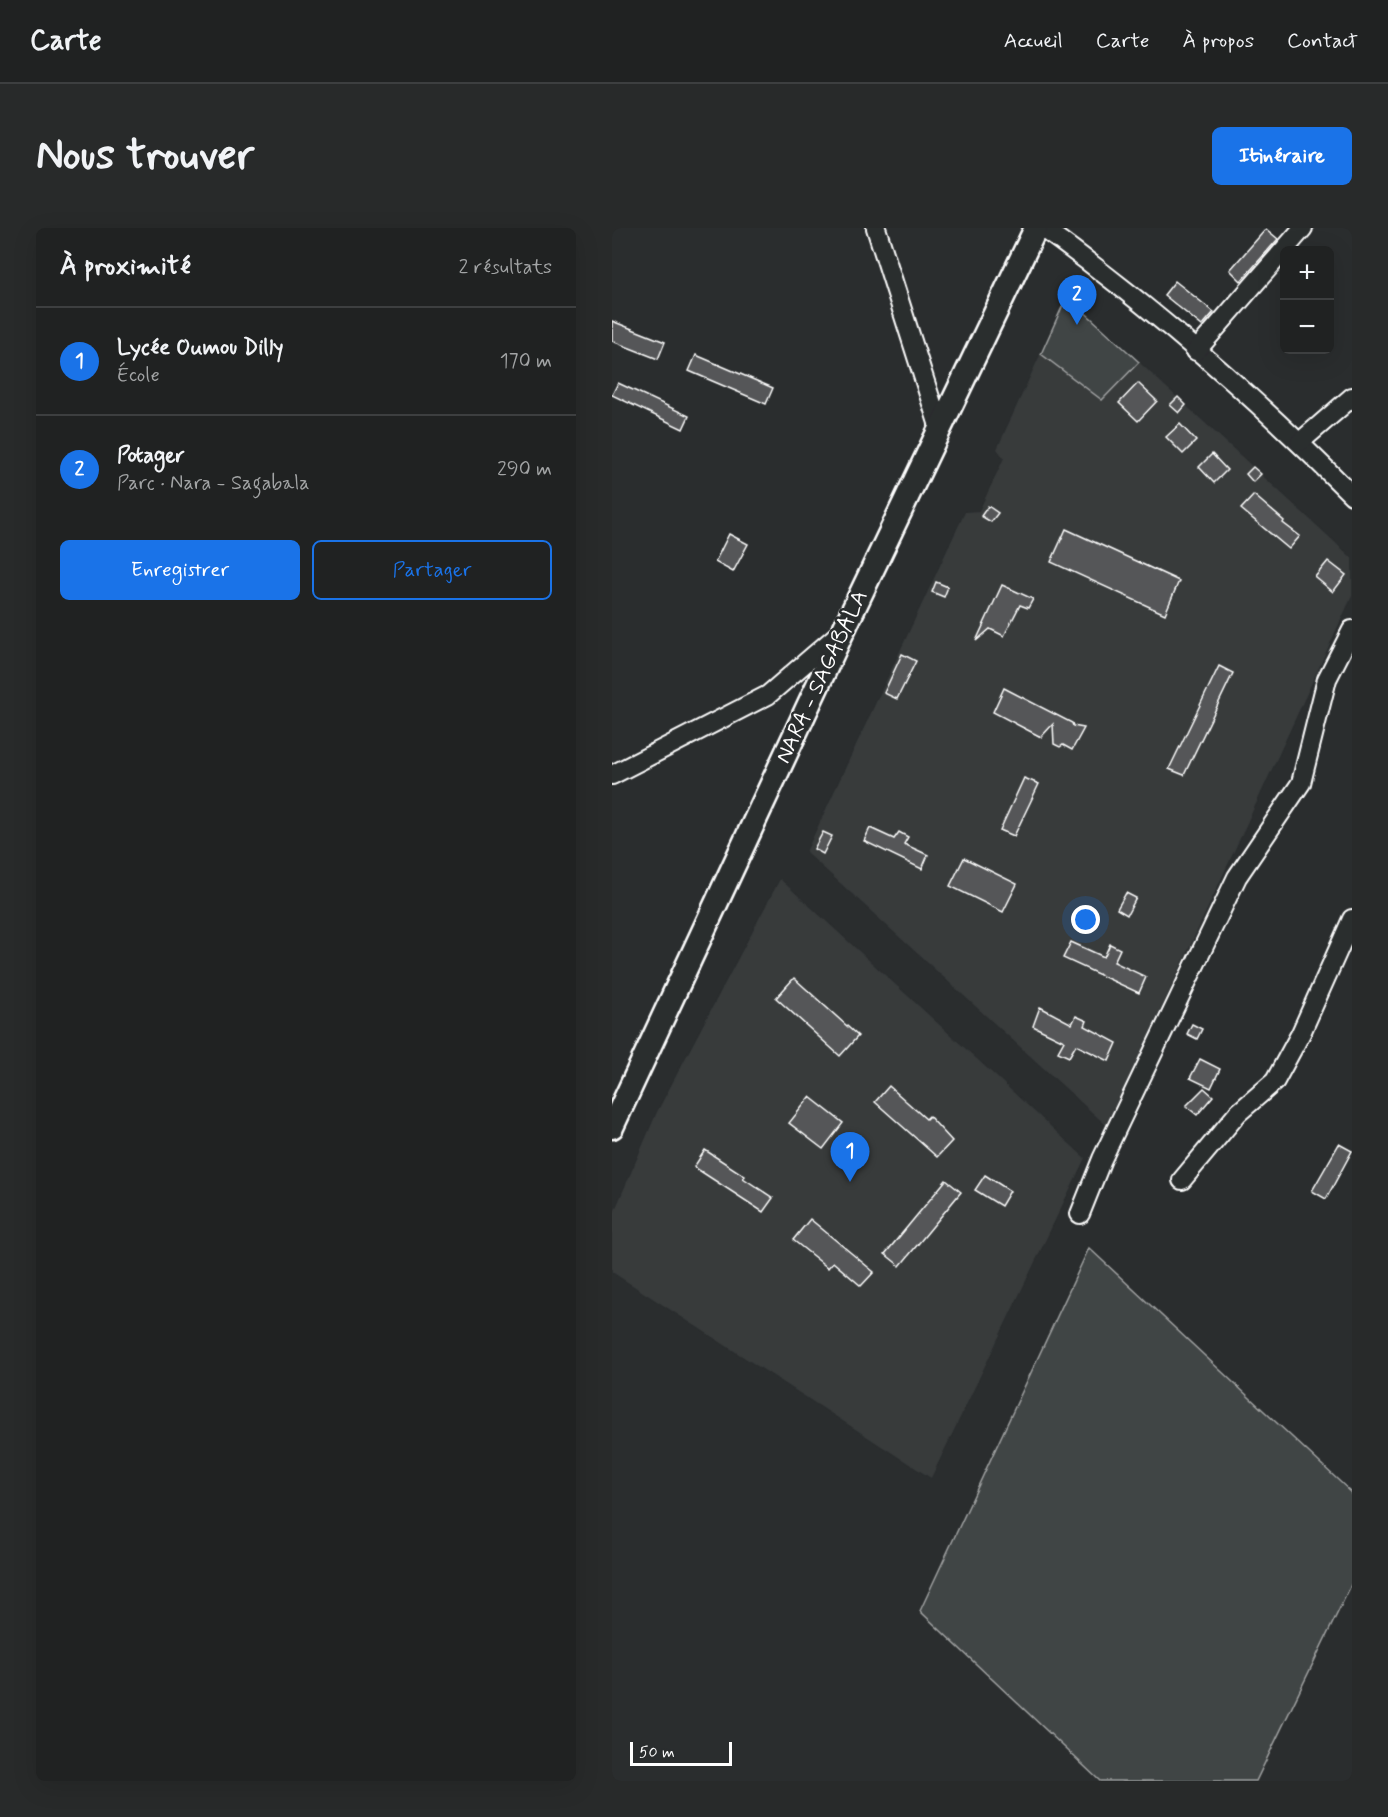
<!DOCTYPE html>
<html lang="fr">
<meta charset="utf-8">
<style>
:root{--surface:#202222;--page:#282a2a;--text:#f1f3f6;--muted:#a2a4a5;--line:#3d3f40;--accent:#1a73e8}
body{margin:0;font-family:Mynerve,sans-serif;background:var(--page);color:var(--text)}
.controls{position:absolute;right:18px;top:18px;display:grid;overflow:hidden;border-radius:9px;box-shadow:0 6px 24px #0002}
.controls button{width:54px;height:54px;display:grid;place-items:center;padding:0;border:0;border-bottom:2px solid var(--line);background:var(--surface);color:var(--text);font:30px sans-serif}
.scale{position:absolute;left:18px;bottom:15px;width:102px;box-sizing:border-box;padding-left:6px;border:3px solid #fff;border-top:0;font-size:16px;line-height:21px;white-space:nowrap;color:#fff;-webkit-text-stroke:4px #2a2d2e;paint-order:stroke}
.you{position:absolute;left:474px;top:692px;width:21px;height:21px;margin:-15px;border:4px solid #fff;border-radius:50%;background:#1a73e8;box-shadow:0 0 0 9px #1a73e833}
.badge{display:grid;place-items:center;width:39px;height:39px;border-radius:50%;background:var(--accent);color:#fff;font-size:20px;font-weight:700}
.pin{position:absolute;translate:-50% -50px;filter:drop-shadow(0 2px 3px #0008)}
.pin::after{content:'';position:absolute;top:32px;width:21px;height:18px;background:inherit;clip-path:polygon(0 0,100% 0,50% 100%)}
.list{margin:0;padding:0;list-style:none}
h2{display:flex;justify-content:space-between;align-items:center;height:78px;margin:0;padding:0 24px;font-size:26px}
h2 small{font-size:20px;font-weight:400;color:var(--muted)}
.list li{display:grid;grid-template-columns:39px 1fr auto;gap:18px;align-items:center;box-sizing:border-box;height:108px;padding:0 24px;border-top:2px solid var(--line)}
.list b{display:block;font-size:22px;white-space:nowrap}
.list p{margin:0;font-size:20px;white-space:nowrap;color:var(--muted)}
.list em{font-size:20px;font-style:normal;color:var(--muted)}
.actions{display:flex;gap:12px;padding:18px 24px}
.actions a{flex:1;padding:14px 0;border:2px solid var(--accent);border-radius:9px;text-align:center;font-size:21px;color:var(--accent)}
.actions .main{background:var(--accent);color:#fff}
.map{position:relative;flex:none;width:740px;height:1553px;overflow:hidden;border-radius:9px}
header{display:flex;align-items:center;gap:36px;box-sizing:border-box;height:84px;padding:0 30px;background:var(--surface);border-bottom:2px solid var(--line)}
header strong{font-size:28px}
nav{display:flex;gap:33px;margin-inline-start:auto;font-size:21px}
.intro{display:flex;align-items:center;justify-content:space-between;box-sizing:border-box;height:144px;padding:0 36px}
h1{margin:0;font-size:42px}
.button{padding:15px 27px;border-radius:9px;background:var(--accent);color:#fff;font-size:21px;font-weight:700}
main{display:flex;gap:36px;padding:0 36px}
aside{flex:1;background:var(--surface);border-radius:9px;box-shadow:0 6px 24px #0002}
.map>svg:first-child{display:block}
.built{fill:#373a3b}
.green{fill:#414445;stroke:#a0a2a2;stroke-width:1.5}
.building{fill:#555758;stroke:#fff;stroke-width:1.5}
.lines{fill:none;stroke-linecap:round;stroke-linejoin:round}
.minor-casing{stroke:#fff;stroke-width:22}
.major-casing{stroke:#fff;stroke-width:27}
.minor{stroke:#2a2d2e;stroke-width:18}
.major{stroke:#2a2d2e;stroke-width:22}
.labels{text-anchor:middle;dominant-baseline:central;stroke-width:5;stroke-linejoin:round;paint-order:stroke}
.street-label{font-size:22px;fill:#fff;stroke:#2a2d2e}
</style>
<header>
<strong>Carte</strong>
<nav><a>Accueil</a><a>Carte</a><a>À propos</a><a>Contact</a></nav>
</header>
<div class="intro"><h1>Nous trouver</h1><a class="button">Itinéraire</a></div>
<main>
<aside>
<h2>À proximité<small>2 résultats</small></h2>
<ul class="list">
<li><span class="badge">1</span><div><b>Lycée Oumou Dilly</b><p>École</p></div><em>170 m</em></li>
<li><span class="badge">2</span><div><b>Potager</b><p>Parc · Nara - Sagabala</p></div><em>290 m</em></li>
</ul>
<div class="actions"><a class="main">Enregistrer</a><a>Partager</a></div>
</aside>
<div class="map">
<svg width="740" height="1553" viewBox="0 0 740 1553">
<rect width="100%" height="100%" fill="#2a2d2e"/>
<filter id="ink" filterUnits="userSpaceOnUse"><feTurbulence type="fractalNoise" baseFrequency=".0167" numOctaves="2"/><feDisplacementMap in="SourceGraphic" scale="12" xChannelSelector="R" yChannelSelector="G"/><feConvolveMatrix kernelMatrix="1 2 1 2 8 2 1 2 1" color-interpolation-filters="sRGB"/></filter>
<g filter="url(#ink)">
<g class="built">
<path d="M455,68L740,330V368L495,898L194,624L353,284L367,283L392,230L385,221Z"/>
<path d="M168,651L473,930L319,1250L0,1044V989L45,884Z"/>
</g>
<g class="green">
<path d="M455,68L527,134L490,172L429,126Z"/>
<path d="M477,1020L740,1265V1355L644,1553H488L308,1383Z"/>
</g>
<g class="building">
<path d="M654,1L666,11L629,53L618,42Z"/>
<path d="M563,53L602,84L590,98L552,67Z"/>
<path d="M0,93L53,114L46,131L0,113Z"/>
<path d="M84,127L161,160L154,176L77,143Z"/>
<path d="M6,155L77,188L71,201L0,167Z"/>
<path d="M526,155L545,173L526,193L507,175Z"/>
<path d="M566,169L574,177L567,185L558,177Z"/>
<path d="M568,196L584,213L571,226L554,209Z"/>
<path d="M600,226L615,242L602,255L587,239Z"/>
<path d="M641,239L649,246L641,254L634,246Z"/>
<path d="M642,267L672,293L671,295L688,308L677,321L629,281Z"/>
<path d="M376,278L386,285L379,294L369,288Z"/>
<path d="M454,301L567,353L553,386L439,334Z"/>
<path d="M117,306L136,316L121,344L103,334Z"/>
<path d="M716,333L734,347L721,364L703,349Z"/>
<path d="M324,354L336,359L332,369L320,364Z"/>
<path d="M390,357L421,371L416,380L408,377L392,408L378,401L364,413Z"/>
<path d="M290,426L304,433L285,471L272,465Z"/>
<path d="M607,438L621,445L572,547L557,541Z"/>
<path d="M392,460L460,495L461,498L472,500L460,522L451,517L448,519L442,516L441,496L429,509L381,484Z"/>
<path d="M412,550L427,556L402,608L388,602Z"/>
<path d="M258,600L282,611L287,604L296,609L292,616L316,627L310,641L252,613Z"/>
<path d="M211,604L220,608L211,626L202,621Z"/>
<path d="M352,630L405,656L391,684L338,658Z"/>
<path d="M514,665L524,670L515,687L505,681Z"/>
<path d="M459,714L492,729L498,716L508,721L502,734L534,749L527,765L451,730Z"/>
<path d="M182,750L246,808L228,828L164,770Z"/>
<path d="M428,779L460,796L464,788L475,793L473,798L505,815L497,833L464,817L457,829L446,824L452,813L421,798Z"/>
<path d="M580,796L590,801L585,811L575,806Z"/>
<path d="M588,831L608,841L599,860L578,850Z"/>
<path d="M277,858L314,891L317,888L340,913L325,929L263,874Z"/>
<path d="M592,860L601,868L585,887L574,878Z"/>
<path d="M198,869L231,895L211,921L177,895Z"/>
<path d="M727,916L740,923L714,971L700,963Z"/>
<path d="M93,922L133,948L131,950L161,970L151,984L82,939Z"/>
<path d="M373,947L398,963L389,978L363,962Z"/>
<path d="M334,952L349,964L288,1038L273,1026Z"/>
<path d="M198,991L262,1044L249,1058L221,1034L216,1040L181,1012Z"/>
</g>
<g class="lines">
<g class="minor-casing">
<g id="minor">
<path d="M264,0L328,201"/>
<path d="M431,0C540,79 645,171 740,267"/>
<path d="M584,123L691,0"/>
<path d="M688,214L740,169"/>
<path d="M0,547L156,467L229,404"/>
<path d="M570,952L626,885L663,853L689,805L740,691"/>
<path d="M468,986L490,931L625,649L689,555L715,451L740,402"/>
</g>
</g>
<g class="major-casing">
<path id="major" d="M0,899L232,401L424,0"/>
</g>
<use href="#minor" class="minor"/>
<use href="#major" class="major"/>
</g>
</g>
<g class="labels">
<g class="street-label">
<text transform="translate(210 449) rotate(-65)">NARA - SAGABALA</text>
</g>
</g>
</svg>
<div class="controls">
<button>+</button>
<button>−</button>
</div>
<div class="scale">50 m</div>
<div class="you"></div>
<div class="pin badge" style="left:238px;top:954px">1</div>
<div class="pin badge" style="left:465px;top:97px">2</div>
</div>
</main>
